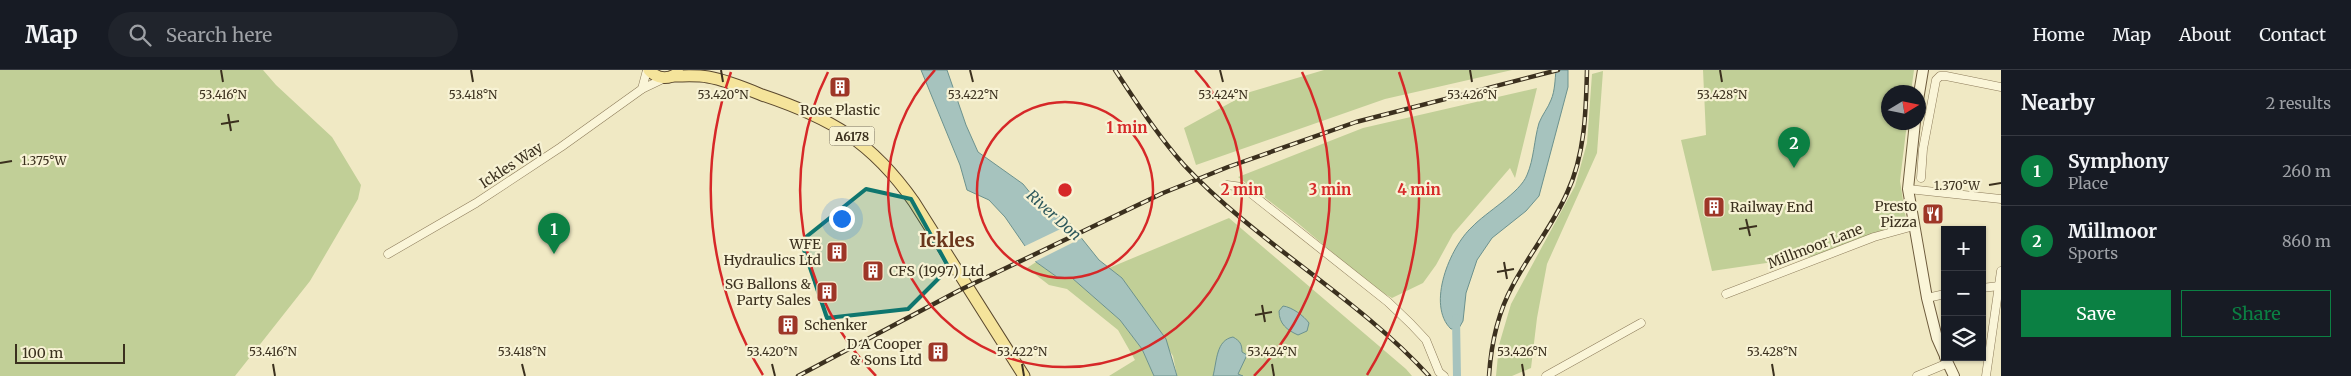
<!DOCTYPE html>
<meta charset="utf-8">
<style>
:root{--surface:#171b24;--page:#20242c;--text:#f1f3f6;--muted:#9ea1a6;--line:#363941;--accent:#0b8043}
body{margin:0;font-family:Merriweather,serif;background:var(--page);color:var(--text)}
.controls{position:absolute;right:15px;bottom:15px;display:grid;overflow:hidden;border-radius:0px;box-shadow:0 1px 4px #0004}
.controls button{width:45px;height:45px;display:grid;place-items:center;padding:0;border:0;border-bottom:1px solid var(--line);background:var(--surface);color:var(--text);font:25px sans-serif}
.compass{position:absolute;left:1881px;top:15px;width:45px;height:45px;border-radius:50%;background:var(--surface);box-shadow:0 1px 4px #0004;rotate:80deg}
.scale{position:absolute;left:15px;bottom:12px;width:110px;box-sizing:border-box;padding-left:5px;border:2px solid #3b301e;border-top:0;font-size:14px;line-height:18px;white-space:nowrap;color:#3b301e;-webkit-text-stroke:4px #f7f2d4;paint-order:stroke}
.you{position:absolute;left:841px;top:148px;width:18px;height:18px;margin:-12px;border:4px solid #fff;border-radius:50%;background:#1a73e8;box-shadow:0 0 0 8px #1a73e833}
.badge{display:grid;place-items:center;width:32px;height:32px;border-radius:50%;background:var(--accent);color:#fff;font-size:16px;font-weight:700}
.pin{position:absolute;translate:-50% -41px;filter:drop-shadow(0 1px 2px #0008)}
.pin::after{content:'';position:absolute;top:26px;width:18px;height:15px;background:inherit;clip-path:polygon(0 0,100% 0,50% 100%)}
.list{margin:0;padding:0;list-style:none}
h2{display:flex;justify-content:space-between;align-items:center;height:65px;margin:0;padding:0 20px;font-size:21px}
h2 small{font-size:16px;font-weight:400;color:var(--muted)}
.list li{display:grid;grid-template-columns:32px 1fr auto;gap:15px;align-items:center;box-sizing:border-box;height:70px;padding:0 20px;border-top:1px solid var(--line)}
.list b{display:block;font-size:19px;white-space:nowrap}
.list p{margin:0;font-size:16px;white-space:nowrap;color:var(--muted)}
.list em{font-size:16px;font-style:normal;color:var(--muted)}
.actions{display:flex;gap:10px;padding:15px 20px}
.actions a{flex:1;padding:11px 0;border:1px solid var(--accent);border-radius:0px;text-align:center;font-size:18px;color:var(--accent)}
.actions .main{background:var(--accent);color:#fff}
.icon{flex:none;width:28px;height:28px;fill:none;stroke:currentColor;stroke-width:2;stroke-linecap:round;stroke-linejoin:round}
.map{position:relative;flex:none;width:2001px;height:306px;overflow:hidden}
header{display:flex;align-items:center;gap:30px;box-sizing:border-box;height:70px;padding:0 25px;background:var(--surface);border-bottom:1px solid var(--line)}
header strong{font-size:24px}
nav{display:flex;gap:28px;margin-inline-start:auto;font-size:18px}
.search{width:350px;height:45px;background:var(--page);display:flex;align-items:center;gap:12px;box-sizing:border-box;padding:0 18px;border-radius:28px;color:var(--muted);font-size:19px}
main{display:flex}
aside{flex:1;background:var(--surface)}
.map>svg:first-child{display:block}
.green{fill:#c1cf97}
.water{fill:#a6c3be;stroke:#6c928e}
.pier{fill:#f0e9c4}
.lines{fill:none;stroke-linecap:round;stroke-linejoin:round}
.canal{stroke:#a6c3be;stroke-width:8}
.street-casing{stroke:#8c7b5a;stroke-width:9}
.secondary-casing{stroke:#6e5c3d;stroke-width:12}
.primary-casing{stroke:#5a482e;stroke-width:13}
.street{stroke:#faf5d8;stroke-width:8}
.secondary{stroke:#faf5d8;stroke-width:10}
.primary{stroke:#f5e49b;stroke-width:11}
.rail-casing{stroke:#3b301e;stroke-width:4.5}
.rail{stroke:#f7f2d4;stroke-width:2.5;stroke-dasharray:8;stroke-linecap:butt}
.marked{fill:#0f766e;fill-opacity:0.2;stroke:#0f766e;stroke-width:4;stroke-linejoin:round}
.ticks{fill:none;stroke:#3b301e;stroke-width:2}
.ring{fill:none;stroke:#d62828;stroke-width:2.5}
.labels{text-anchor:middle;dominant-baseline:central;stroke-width:4.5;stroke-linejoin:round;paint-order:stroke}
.shield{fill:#f7f2d4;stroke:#736a55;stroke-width:1}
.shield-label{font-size:12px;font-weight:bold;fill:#3b301e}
.poi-label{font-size:14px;fill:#3b301e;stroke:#f7f2d4;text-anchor:end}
.street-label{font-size:14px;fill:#3b301e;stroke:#f7f2d4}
.water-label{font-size:15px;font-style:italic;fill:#2d585c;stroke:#f7f2d4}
.district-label{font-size:19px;font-weight:bold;fill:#6a361c;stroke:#f7f2d4}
.ticks-label{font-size:12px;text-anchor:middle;fill:#3b301e;stroke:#f7f2d4;stroke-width:4.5;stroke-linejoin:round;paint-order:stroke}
.centre{fill:#d62828;stroke:#f7f2d4;stroke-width:2.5}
.ring-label{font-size:15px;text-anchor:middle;font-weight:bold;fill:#d62828;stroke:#f7f2d4;stroke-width:4.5;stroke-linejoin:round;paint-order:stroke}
</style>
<header>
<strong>Map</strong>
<div class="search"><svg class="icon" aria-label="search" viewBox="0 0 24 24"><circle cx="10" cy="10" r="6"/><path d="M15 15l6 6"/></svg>Search here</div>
<nav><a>Home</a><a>Map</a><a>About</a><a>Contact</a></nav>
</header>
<main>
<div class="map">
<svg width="2001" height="306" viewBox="0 0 2001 306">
<rect width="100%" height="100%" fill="#f0e9c4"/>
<g class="green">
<path d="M0,0H263L276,15L332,67L361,115L358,129L310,211L235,306H0Z"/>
<path d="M1324,0H1512L1385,29L1196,95L1184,58L1250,22Z"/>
<path d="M1703,0H1914L1911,22H1888V52L1907,53L1900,111L1907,156L1814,186L1712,201L1681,70L1706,65Z"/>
<path d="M1603,1L1597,83L1547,194L1537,248L1531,298L1512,306H1496L1499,275L1511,234L1575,116L1587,73L1592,4Z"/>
<path d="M1537,18L1515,108L1510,98L1453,164L1436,195L1423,213L1392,228L1376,219L1294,150L1238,107L1363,58Z"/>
<path d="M1229,148L1406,299L1412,306H1177L1173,286L1122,208L1109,198Z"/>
<path d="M1036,192L1057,207L1072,208L1120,250L1142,279L1154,306H1109L1135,290L1118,260L1067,219L1049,215L1027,198Z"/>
</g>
<g class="water">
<path d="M921,0H947L966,55L978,82L1023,114L1041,136L1067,150L1099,190L1122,208L1166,269L1177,306H1154L1142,279L1120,250L1072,208L1057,207L1036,192L1005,147L989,130L967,120L960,95Z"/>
<path d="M1556,0H1568V17L1539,126L1526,141L1492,168L1477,190L1466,223L1463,251L1459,258L1451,259C1426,235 1450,177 1472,157C1486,142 1520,123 1527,105C1534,89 1534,70 1539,53C1542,45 1548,38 1551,30C1555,21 1555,9 1556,0Z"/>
<path d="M1283,236C1292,237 1304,246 1309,253L1307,261L1298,265C1287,260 1279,254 1279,241Z"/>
<path d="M1233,267C1240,271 1242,274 1242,282L1247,285L1238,304L1243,306H1213C1217,291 1216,270 1233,267Z"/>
</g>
<path class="pier" d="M1073,153L1084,167L1034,192L1023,177Z"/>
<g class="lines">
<path class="canal" d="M1456,248L1457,306"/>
<g class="street-casing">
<g id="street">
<path d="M647,0L642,19L663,9"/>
<path d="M1921,108L1923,79L1936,10L1940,6H1946L2001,17"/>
<path d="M1227,115L1242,117L1248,121L1388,232L1411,254L1426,270L1439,302L1444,306"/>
<path d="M1908,119L2001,129"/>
<path d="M388,184L476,133L561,77L642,19"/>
<path d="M1982,218L1999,216"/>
<path d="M1726,224L1874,167L1914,156"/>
<path d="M1927,228L1945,224"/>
<path d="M1546,306L1641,253"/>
<path d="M1917,306L1948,293"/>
<path d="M1986,306L2001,201"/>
</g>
</g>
<g class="secondary-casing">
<g id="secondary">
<path d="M1918,30L1923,0"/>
<path d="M1915,52L1908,119L1927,228L1937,268L1945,286"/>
<path d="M1945,287L1954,306"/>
</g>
</g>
<g class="primary-casing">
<g id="primary">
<path d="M649,0C657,9 668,10 678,3"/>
<path d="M674,6C685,6 697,5 708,7C726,10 745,18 762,25C831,48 872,72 914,132L1024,306"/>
</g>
</g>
<use href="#street" class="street"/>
<use href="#secondary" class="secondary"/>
<use href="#primary" class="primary"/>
<g class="rail-casing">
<g id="rail">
<path d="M1115,0C1137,33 1158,66 1184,95C1258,174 1356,226 1429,306"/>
<path d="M798,306L960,220L1163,123L1228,97L1356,52L1558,0"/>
<path d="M1489,306C1491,275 1498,242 1513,215C1530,183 1553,155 1567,123C1585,85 1586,41 1587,0"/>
</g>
</g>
<use href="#rail" class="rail"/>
</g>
<path class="marked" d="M866,119L911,129L949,198L908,239L827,248L801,171Z"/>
<path class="ticks" d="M221,0L223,12M471,0L473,12M721,0L723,12M970,0L973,12M1220,0L1223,12M1470,0L1472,12M1720,0L1722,12M228,44L231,61M221,54L239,51M0,93L12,91M1989,115L2001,113M1746,149L1750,166M1739,159L1757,156M1504,192L1507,209M1497,202L1514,199M1262,235L1265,252M1255,245L1272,242M273,294L275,306M522,294L525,306M772,294L775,306M1022,294L1024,306M1272,294L1274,306M1522,294L1524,306M1772,294L1774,306"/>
<g class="ring">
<circle cx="1065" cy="120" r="88"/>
<path d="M1195 0A177 177 0 1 1 935 0"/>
<path d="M876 306A265 265 0 0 1 828 2M1302 2A265 265 0 0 1 1254 306"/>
<path d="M763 305A354 354 0 0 1 731 2M1399 2A354 354 0 0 1 1367 305"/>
</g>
<defs>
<g id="building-square" transform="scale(1.125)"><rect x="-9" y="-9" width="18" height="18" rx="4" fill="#9e3627" stroke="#f7f2d4"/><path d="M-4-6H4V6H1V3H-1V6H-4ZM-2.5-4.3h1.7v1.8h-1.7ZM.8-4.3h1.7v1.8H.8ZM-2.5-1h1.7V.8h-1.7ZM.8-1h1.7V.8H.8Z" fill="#fff"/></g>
<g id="restaurant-square" transform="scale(1.125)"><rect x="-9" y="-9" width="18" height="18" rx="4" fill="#9e3627" stroke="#f7f2d4"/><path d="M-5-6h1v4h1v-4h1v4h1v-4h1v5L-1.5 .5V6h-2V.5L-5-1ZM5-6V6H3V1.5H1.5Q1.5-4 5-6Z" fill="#fff"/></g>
</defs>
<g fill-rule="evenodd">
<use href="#building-square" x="840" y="17"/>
<use href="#building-square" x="1714" y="137"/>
<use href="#restaurant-square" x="1933" y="144"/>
<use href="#building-square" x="837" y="182"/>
<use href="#building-square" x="873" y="201"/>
<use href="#building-square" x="827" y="222"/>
<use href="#building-square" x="788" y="255"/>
<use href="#building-square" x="938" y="282"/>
</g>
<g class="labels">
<rect class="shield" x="829.5" y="56.5" width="45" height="19" rx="4"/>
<g class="shield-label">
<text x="852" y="66">A6178</text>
</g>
<g class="poi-label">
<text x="840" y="40" text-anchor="middle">Rose Plastic</text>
<text x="1917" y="136">Presto<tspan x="1917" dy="16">Pizza</tspan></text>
<text x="1730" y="137" text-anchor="start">Railway End</text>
<text x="821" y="174">WFE<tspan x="821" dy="16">Hydraulics Ltd</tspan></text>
<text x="889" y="201" text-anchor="start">CFS (1997) Ltd</text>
<text x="811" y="214">SG Ballons &amp;<tspan x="811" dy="16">Party Sales</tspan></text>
<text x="804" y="255" text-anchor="start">Schenker</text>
<text x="922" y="274">D A Cooper<tspan x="922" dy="16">&amp; Sons Ltd</tspan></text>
</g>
<g class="street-label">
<text transform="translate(511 95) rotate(-33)">Ickles Way</text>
<text transform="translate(1815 176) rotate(-21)">Millmoor Lane</text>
</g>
<g class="water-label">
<text transform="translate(1054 145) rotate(42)">River Don</text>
</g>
<g class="district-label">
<text x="947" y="170">Ickles</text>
</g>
</g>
<g class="ticks-label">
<text x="223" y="29">53.416°N</text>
<text x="473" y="29">53.418°N</text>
<text x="723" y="29">53.420°N</text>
<text x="973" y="29">53.422°N</text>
<text x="1223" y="29">53.424°N</text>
<text x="1472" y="29">53.426°N</text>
<text x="1722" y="29">53.428°N</text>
<text x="44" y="95">1.375°W</text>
<text x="1957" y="120">1.370°W</text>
<text x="273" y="286">53.416°N</text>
<text x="522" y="286">53.418°N</text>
<text x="772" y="286">53.420°N</text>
<text x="1022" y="286">53.422°N</text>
<text x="1272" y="286">53.424°N</text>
<text x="1522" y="286">53.426°N</text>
<text x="1772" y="286">53.428°N</text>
</g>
<circle cx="1065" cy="120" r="8" class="centre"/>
<g class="ring-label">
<text x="1127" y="63">1 min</text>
<text x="1242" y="125">2 min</text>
<text x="1330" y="125">3 min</text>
<text x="1419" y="125">4 min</text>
</g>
</svg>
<div class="controls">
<button>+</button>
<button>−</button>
<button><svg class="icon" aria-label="layers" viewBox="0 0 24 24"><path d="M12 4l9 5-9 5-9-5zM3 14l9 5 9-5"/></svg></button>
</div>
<svg class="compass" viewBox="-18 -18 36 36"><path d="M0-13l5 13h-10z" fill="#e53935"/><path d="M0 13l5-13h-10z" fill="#9ea1a6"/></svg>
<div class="scale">100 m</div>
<div class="you"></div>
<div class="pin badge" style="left:554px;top:184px">1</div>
<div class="pin badge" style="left:1794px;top:98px">2</div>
</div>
<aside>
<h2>Nearby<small>2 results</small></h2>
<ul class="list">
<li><span class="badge">1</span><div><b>Symphony</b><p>Place</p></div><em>260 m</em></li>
<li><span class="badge">2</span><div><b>Millmoor</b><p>Sports</p></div><em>860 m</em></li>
</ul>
<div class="actions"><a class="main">Save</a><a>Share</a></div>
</aside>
</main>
